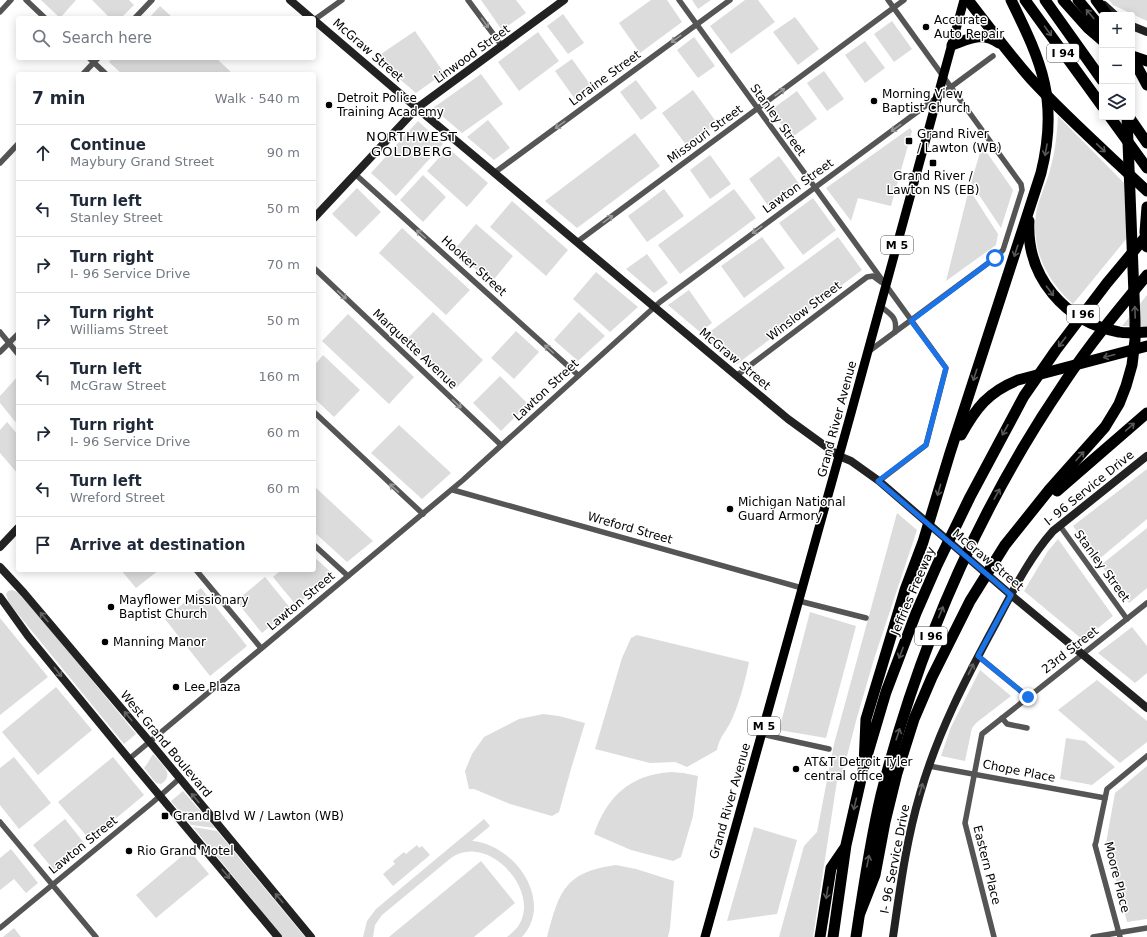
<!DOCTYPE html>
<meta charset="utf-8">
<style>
:root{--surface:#fff;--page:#f6f6f7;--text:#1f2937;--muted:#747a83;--line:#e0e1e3}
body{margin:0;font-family:"DejaVu Sans",sans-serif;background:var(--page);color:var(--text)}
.controls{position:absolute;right:12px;top:12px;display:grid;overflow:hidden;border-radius:4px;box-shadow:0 2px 10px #0003}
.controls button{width:36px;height:36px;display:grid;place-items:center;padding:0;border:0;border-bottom:1px solid var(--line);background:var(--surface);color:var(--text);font:20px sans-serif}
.stop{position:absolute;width:12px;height:12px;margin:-9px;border:3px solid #1a73e8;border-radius:50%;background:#fff}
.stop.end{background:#1a73e8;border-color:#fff;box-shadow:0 1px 4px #0008}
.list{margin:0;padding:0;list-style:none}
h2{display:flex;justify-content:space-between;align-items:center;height:52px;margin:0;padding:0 16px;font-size:17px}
h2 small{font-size:13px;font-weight:400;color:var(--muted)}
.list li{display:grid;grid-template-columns:26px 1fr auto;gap:12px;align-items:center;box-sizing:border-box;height:56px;padding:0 16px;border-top:1px solid var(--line)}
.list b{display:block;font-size:15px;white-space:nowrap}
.list p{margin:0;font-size:13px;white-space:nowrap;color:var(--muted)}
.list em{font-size:13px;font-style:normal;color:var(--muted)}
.icon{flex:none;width:22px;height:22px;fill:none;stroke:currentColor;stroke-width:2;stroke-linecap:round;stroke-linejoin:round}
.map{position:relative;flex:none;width:1147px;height:937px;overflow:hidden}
.search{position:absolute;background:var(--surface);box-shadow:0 2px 10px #0003;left:16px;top:16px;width:300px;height:44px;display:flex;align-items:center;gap:10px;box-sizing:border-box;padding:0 14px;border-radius:4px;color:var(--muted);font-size:15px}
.panel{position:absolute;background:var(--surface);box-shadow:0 2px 10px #0003;left:16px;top:72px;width:300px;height:500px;border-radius:4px}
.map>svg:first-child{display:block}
.green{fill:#dcdcdc}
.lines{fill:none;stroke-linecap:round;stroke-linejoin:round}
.street{stroke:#555;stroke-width:5.5}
.secondary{stroke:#222;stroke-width:8}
.primary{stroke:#000;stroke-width:9}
.highway{stroke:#000;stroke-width:11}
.oneway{stroke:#595959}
.oneway2{stroke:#999}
.oneway3{stroke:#646464}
.route{stroke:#1a73e8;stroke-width:5}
.poi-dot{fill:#000;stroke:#fff;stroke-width:1.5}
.labels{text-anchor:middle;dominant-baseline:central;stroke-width:3;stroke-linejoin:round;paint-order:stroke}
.shield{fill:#fff;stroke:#4c4c4c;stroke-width:1}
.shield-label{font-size:11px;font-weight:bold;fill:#000}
.poi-label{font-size:12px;fill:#000;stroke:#fff;text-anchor:start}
.street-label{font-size:12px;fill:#000;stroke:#fff}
.neighbourhood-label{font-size:13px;letter-spacing:1px;fill:#000;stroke:#fff}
</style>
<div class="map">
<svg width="1147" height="937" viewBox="0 0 1147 937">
<rect width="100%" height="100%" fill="#fff"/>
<g class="green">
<path d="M41,0H76L60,18Z"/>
<path d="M92,0H129L134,5L121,18H110Z"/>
<path d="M481,0H516L526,13L502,30Z"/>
<path d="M651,0H667L682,22L640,53L619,23Z"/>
<path d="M692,0H711L698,9Z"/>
<path d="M745,0H758L775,22L731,54L710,26Z"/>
<path d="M1109,0H1147V21L1113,5Z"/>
<path d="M160,6L173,18H149Z"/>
<path d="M563,14L584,43L568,54L547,26Z"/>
<path d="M795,17L819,49L798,65L773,32Z"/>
<path d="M892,21L912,49L894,62L874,34Z"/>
<path d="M415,31L444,73L416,93L375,58Z"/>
<path d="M538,32L559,61L519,91L498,62Z"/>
<path d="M694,37L715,66L698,78L677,50Z"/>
<path d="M865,41L885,68L865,83L845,55Z"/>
<path d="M112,58H216L233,74H122L109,62Z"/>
<path d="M572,59L592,87L575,99L555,71Z"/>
<path d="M824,71L844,99L827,111L807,83Z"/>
<path d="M481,74L503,104L462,133L433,108Z"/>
<path d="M636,80L657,108L641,120L620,92Z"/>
<path d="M693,90L717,123L687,146L662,113Z"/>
<path d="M797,91L817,119L791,138L771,110Z"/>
<path d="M1058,116L1124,183L1127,238L1073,304C1047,281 1031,250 1036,214C1038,200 1046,185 1050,170C1055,153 1057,135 1058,116Z"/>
<path d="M488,120L510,148L494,160L467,137Z"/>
<path d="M418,121L443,144L396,196L371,173Z"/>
<path d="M910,128L912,131L891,206L858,198L851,221L826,188Z"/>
<path d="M635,133L660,166L577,228L545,201Z"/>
<path d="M983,147L1013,190L1001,228L971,183L981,149Z"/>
<path d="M448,148L488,183L467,207L427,171Z"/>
<path d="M710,155L731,184L710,199L690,170Z"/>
<path d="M779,156L800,185L770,208L749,179Z"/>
<path d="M423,175L446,197L423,222L400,200Z"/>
<path d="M357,188L381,212L356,237L332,214Z"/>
<path d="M664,189L684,216L647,242L628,216Z"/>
<path d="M734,189L756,218L680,274L658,245Z"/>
<path d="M969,189L998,234L996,245L946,281Z"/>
<path d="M813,198L836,230L803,255L779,223Z"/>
<path d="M512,201L568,250L546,276L490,227Z"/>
<path d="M476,224L513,256L491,283L454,250Z"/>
<path d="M402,228L470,290L446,315L379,253Z"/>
<path d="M762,237L785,268L744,298L721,266Z"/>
<path d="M838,237L862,270L737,364L704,336Z"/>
<path d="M647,254L668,283L654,293L626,269Z"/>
<path d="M596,272L638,307L610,332L573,299Z"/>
<path d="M689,290L712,323L700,332L668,305Z"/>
<path d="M1147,295V326H1122Z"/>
<path d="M433,312L483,360L456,388L406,340Z"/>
<path d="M579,312L605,336L578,361L554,340Z"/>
<path d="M348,314L414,377L389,404L322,341Z"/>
<path d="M516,331L539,352L514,379L491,358Z"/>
<path d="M323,355L360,390L334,417L314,398V366Z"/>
<path d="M18,376V425L0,403V396Z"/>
<path d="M500,376L528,404L501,431L473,403Z"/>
<path d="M7,422L18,435V474L0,453V430Z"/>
<path d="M399,425L451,473L422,499L371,453Z"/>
<path d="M1147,469V519L1098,560L1073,526Z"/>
<path d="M314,486L373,541L347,562L314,532Z"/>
<path d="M897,513L917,530L874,659L856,721L841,780L837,781L813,937H779L804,846L817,832L834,744Z"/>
<path d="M1147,528V588L1129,603L1101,565Z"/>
<path d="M1058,539L1113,616L1083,640L1024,591L1048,551Z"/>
<path d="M314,557L333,574L296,605L273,577L281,570H314Z"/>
<path d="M121,570H159L136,588Z"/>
<path d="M265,577L291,609L262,633L236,601Z"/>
<path d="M201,588L247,646L210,676L165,619Z"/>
<path d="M12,590L15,591L23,596L136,734L124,744L9,603L6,594L8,591Z"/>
<path d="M810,612L856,626L826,738L779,730Z"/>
<path d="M0,618L48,677L0,715Z"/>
<path d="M1132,627L1147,646V673L1135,683L1098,653Z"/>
<path d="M637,635L749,662C745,681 740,701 732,719C727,731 720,735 717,750L687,767L675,762L650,763L595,749L622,658L631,638Z"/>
<path d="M980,670L1011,696L976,723L972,728L965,761L941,756L951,727Z"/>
<path d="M1097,680L1147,721V742L1120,763L1058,710Z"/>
<path d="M56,687L92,730L38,775L2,732Z"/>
<path d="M543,714L559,716L585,723L571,769L559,812L552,816L510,804L474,789H469L465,771L472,754L484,737L519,719Z"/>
<path d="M1066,738L1085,741L1115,767L1092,785L1060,779Z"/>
<path d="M153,754C161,764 176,774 161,784L156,783L144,768L147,764Z"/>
<path d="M14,757L51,803L19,829L0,805V768Z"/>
<path d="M113,757L144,795L90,840L58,802Z"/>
<path d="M1147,766V919L1127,922L1106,843L1115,793Z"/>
<path d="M671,772L683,773L698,776L693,816L681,857L673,861L631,850L594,834C607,796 630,775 671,772Z"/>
<path d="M183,791L215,828L191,825L171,801Z"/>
<path d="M65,819L85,844L54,870L33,845Z"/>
<path d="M484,819L490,826L472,841C514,844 555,901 522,937H507C513,932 518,928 521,921C537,886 486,833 451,858L382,915L375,925L373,937H363L367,921L376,909Z"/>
<path d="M193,827L217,831L305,937H283Z"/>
<path d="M754,827L797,840L777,914L727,921Z"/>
<path d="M417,845L419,848L422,846L430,855L393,886L383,874L395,864L393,861L404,852L406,854Z"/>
<path d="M11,849L38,883L26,893L14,879L0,890V858Z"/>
<path d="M189,850L209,874L156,918L136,895Z"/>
<path d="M481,861L515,903L474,937H389Z"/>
<path d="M616,865L636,869L674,881L670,928L668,937H547C559,891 565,872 616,865Z"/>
<path d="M14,928L21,937H3Z"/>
</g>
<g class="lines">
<g class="street">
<path d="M26,0L45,18"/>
<path d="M468,0L502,46"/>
<path d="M679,0L946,368L926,445L879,481"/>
<path d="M888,0L1021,184L1022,190L1003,250L995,258L895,332"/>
<path d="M0,12L11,0"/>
<path d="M135,18L152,0"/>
<path d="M314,20L342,0"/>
<path d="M89,58L106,74"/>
<path d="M83,74L98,58"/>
<path d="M0,163L18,144"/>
<path d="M494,173L730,0"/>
<path d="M355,174L578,375"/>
<path d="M577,242L904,0"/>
<path d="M314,268L501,445"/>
<path d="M0,332L18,354"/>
<path d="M0,352L18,334"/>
<path d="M868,352L895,332C898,318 891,314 880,306"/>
<path d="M736,376L867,277L873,276L881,282"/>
<path d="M314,412L423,514"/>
<path d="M453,490L802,588"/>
<path d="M1060,526L1127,619"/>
<path d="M314,545L348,576"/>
<path d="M196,570L261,648"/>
<path d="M799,601L866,618"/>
<path d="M978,656L1028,697"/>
<path d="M1002,718L1007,724L1027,728"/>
<path d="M761,734L829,749"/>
<path d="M129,759L463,480L660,302L993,56"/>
<path d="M929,766L1105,798"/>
<path d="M0,822L96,937"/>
<path d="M0,928L153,802L179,779"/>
<path d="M994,937L965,823L982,734L1147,603"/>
<path d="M1093,937L1147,928"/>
<path d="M1120,937L1095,845L1096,842L1107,789L1147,756"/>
</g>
<g class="secondary">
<path d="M290,0L311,18"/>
<path d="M1104,5L1115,15"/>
<path d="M314,20L424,114L788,419L839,456L851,461L879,481L1011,595L1147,708"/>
<path d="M1132,26L1147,32"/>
<path d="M314,218L417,108L564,0"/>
<path d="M0,547L18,528"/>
<path d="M0,567L24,593L149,741L311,937"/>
<path d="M0,597L28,636L129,759L278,937"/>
<path d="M893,937C900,889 906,841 920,794C937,734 966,678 996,623C1013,591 1029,558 1053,531L1147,456"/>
</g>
<path class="primary" d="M705,937L851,413L964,0"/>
<g class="highway">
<path d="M968,0C989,27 1008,53 1031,79C1067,118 1108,154 1147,191"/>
<path d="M1025,0L1102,106"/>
<path d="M1045,0L1102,80"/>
<path d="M1063,0L1088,28L1102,40"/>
<path d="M1078,0L1102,29"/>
<path d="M1096,0L1107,15"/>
<path d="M952,45C969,39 982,31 999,43"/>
<path d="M1132,56L1147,61"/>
<path d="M1132,57L1147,85"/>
<path d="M1110,117L1147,168"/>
<path d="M1129,117L1147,143"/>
<path d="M1147,207L1145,232L1147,247"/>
<path d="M1029,221C1026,277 1065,322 1119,332C1128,334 1138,332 1147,332"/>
<path d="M961,435C976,408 988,392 1018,380L1147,346"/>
<path d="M1057,491L1147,413"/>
<path d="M864,766L866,719L905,590L923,542L950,453L1041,173C1059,101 1042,63 1011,0"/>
<path d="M860,913L875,875L885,822L897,773L914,719L932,677L970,601L1005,545L1049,490L1105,427L1119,404L1126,386L1132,365L1135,340V320L1127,117"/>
<path d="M820,937L831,868L844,849"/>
<path d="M833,937L846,845L864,766L886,692L916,613L937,565L970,497L1024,396L1056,350L1107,283L1147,235"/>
<path d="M856,937C863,890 870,842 881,795C918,649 979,508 1064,383C1089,345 1118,310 1147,275"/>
</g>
</g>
<defs><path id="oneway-shaft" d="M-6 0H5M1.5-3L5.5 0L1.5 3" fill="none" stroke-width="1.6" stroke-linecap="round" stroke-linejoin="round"/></defs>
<g class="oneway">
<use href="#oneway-shaft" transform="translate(1090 14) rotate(-130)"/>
<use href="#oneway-shaft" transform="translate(1048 31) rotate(54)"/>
<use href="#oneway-shaft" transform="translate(1101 148) rotate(43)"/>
<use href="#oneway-shaft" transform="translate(1046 150) rotate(100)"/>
<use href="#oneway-shaft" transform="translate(1016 251) rotate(108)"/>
<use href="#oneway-shaft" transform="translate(1050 291) rotate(53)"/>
<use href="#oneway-shaft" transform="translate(1135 312) rotate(-92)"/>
<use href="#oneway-shaft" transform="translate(1062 342) rotate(127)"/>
<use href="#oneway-shaft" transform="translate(1109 356) rotate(165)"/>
<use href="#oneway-shaft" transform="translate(975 375) rotate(108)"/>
<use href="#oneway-shaft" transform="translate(1130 427) rotate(-42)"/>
<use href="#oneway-shaft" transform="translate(1005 430) rotate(119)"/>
<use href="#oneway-shaft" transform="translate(1080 456) rotate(-48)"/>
<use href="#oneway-shaft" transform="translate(939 490) rotate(106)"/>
<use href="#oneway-shaft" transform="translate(997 494) rotate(-61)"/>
<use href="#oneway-shaft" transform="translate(941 612) rotate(-68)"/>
<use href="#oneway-shaft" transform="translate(901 653) rotate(111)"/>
<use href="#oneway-shaft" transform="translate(898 734) rotate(-72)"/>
<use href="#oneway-shaft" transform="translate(855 804) rotate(104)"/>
<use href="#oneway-shaft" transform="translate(868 861) rotate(-79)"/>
<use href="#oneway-shaft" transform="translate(827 893) rotate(99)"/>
</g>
<g class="oneway2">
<use href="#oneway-shaft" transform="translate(485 23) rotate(54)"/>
<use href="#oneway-shaft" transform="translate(676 39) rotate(144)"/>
<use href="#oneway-shaft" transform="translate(780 92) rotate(-37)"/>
<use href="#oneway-shaft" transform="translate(560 125) rotate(144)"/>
<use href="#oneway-shaft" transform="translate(896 128) rotate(144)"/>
<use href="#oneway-shaft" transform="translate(608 219) rotate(-36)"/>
<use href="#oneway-shaft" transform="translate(757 230) rotate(144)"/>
<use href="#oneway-shaft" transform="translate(421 234) rotate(-138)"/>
<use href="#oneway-shaft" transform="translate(342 295) rotate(43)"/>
<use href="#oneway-shaft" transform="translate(549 349) rotate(-138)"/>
<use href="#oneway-shaft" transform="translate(457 404) rotate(43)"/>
<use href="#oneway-shaft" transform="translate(394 488) rotate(-137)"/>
</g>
<g class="oneway3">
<use href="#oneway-shaft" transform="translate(44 617) rotate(-130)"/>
<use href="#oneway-shaft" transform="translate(971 669) rotate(-64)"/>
<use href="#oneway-shaft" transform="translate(58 672) rotate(51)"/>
<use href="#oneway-shaft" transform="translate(128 716) rotate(-130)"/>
<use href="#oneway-shaft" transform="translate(921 789) rotate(-72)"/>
<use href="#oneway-shaft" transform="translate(195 798) rotate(-130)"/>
<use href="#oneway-shaft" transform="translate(226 874) rotate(50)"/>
<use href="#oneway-shaft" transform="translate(279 898) rotate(-130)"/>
</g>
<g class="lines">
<path class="route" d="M995,258L911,321L946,368L926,445L878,481L1011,595L978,656L1028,697"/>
</g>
<g class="poi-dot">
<circle cx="926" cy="27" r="4"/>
<circle cx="874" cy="101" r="4"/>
<circle cx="329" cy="105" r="4"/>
<rect x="905" y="137" width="8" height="8" rx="2"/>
<rect x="929" y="159" width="8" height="8" rx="2"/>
<circle cx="730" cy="509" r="4"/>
<circle cx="111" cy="607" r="4"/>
<circle cx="105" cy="642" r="4"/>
<circle cx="176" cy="687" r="4"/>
<circle cx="796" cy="769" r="4"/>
<rect x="161" y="812" width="8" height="8" rx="2"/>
<circle cx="129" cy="851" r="4"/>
</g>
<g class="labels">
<g class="shield">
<rect x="1047" y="44" width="32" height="18" rx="3"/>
<rect x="881" y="236" width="32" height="18" rx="3"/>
<rect x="1067" y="305" width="32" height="18" rx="3"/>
<rect x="915" y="627" width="32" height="18" rx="3"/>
<rect x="748" y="717" width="32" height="18" rx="3"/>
</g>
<g class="shield-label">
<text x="1063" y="53">I 94</text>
<text x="897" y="245">M 5</text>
<text x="1083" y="314">I 96</text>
<text x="931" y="636">I 96</text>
<text x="764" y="726">M 5</text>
</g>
<g class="poi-label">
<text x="934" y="20">Accurate<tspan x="934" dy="14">Auto Repair</tspan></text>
<text x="882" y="94">Morning View<tspan x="882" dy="14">Baptist Church</tspan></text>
<text x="337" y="98">Detroit Police<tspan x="337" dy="14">Training Academy</tspan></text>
<text x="917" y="134">Grand River<tspan x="917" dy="14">/ Lawton (WB)</tspan></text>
<text x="933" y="176" text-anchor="middle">Grand River /<tspan x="933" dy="14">Lawton NS (EB)</tspan></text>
<text x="738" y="502">Michigan National<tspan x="738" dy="14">Guard Armory</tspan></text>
<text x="119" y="600">Mayflower Missionary<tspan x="119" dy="14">Baptist Church</tspan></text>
<text x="113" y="642">Manning Manor</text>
<text x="184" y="687">Lee Plaza</text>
<text x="804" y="762">AT&amp;T Detroit Tyler<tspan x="804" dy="14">central office</tspan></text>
<text x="173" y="816">Grand Blvd W / Lawton (WB)</text>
<text x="137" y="851">Rio Grand Motel</text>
</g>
<g class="street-label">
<text transform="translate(368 50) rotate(41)">McGraw Street</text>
<text transform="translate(472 54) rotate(-36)">Linwood Street</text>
<text transform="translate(605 78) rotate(-36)">Loraine Street</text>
<text transform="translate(778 120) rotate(54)">Stanley Street</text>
<text transform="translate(705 134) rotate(-36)">Missouri Street</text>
<text transform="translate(798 186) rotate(-36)">Lawton Street</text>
<text transform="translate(474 266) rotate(42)">Hooker Street</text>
<text transform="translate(804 311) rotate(-37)">Winslow Street</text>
<text transform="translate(415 349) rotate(43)">Marquette Avenue</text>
<text transform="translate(735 359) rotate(40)">McGraw Street</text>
<text transform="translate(546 390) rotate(-43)">Lawton Street</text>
<text transform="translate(837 419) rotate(-75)">Grand River Avenue</text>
<text transform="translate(1089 488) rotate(-39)">I- 96 Service Drive</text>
<text transform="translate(630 528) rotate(16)">Wreford Street</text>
<text transform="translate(988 560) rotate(40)">McGraw Street</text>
<text transform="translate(1102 566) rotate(54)">Stanley Street</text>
<text transform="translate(913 591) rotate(-67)">Jeffries Freeway</text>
<text transform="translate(301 601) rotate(-40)">Lawton Street</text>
<text transform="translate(1070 650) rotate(-38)">23rd Street</text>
<text transform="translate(166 744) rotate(50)">West Grand Boulevard</text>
<text transform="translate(1019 771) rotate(11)">Chope Place</text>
<text transform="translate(730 801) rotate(-74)">Grand River Avenue</text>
<text transform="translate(83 845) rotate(-39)">Lawton Street</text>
<text transform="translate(895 859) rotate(-79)">I- 96 Service Drive</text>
<text transform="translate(987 865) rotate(76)">Eastern Place</text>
<text transform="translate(1117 877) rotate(76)">Moore Place</text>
</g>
<g class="neighbourhood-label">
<text x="412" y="136">NORTHWEST<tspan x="412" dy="15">GOLDBERG</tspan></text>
</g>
</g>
</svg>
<div class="controls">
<button>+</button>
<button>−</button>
<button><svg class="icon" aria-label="layers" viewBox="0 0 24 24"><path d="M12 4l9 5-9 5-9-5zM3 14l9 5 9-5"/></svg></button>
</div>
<div class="stop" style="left:995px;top:258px"></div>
<div class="stop end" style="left:1028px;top:697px"></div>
<div class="search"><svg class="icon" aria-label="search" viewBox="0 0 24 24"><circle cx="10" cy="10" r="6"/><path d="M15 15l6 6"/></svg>Search here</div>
<section class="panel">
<h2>7 min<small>Walk · 540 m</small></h2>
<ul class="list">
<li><svg class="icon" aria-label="ahead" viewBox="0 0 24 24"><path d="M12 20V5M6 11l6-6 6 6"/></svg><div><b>Continue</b><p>Maybury Grand Street</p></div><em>90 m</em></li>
<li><svg class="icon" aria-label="left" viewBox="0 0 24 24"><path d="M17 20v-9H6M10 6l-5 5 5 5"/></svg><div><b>Turn left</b><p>Stanley Street</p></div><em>50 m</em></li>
<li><svg class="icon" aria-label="right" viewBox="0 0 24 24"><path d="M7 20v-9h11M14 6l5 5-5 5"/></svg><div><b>Turn right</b><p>I- 96 Service Drive</p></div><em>70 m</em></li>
<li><svg class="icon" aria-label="right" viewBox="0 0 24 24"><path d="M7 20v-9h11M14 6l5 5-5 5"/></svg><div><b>Turn right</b><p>Williams Street</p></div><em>50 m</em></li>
<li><svg class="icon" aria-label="left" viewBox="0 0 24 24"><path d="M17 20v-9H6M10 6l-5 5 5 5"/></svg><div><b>Turn left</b><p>McGraw Street</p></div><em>160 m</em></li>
<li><svg class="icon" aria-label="right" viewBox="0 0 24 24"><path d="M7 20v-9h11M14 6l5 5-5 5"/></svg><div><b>Turn right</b><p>I- 96 Service Drive</p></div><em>60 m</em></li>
<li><svg class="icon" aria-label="left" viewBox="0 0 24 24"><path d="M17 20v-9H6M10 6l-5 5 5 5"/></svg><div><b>Turn left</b><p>Wreford Street</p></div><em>60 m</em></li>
<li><svg class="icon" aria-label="arrive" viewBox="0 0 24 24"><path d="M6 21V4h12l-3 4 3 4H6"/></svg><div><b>Arrive at destination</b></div></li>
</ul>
</section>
</div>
